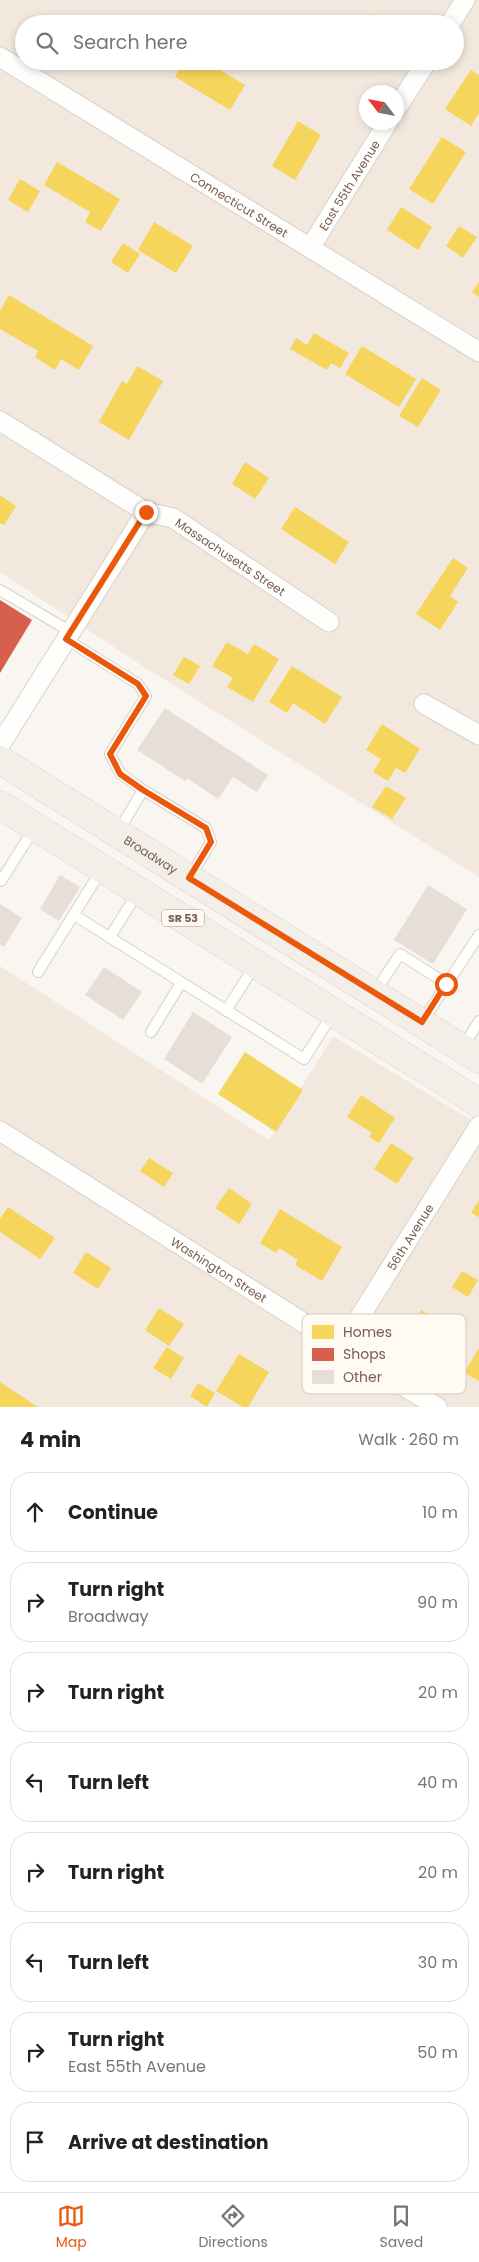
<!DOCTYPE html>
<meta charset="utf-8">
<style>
:root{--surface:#fff;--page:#f6f6f6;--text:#222;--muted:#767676;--line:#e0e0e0;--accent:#ea580c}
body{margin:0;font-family:Poppins,sans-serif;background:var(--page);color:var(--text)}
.compass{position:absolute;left:359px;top:85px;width:45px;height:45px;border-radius:50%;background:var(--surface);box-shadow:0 2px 8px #0003;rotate:302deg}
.stop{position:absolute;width:15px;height:15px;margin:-11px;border:4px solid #ea580c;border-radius:50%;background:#fff}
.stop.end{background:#ea580c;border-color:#fff;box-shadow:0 1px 5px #0008}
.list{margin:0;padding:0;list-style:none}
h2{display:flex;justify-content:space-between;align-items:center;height:65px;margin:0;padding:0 20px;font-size:21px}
h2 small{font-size:16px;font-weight:400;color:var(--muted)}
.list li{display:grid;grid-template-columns:32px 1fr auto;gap:15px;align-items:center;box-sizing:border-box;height:80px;margin:0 10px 10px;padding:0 10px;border:1px solid var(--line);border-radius:20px}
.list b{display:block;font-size:19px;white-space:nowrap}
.list p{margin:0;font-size:16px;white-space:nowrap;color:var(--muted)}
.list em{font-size:16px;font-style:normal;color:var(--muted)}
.icon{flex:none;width:28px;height:28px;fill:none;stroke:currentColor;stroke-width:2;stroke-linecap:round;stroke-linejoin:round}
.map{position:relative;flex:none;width:479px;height:1407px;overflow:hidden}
.search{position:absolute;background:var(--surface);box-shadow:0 2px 8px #0003;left:15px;right:15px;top:15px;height:55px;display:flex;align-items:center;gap:12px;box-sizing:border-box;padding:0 18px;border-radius:28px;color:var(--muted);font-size:19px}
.sheet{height:785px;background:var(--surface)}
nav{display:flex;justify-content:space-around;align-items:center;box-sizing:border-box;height:70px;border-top:1px solid var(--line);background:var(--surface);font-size:14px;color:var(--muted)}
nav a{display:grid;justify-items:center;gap:2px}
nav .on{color:var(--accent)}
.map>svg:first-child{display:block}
.residential{fill:#f2e8de;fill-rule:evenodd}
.homes{fill:#f6d55c}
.shops{fill:#d6604d}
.building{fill:#e6ded7}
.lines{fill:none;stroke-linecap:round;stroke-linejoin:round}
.lane-casing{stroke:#d7d1cb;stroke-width:12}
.street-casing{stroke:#d7d1cb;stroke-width:21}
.primary-casing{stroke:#dad1cc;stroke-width:29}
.lane{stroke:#fefefd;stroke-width:10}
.street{stroke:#fefefd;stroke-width:19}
.primary{stroke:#f3eee8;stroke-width:28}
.route{stroke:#ea580c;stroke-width:6}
.labels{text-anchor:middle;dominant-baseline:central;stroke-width:5;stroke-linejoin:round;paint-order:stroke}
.shield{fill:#fffaf3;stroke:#a28b7f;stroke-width:1}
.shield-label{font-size:11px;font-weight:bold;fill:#7a5c4d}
.street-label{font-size:12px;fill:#7a5c4d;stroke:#fffaf3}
.key{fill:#fffaf3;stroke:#d7cbc1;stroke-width:1}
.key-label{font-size:14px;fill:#7a5c4d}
</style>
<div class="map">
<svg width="479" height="1407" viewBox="0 0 479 1407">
<rect width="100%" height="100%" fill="#f9f5f0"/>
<g class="residential">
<path d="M0,0H479V877L149,670L0,572ZM24,24H455V61H24ZM366,92H396V122H366Z"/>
<path d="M0,966L269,1140L333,1036L479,1125V1407H0Z"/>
</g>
<g class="homes">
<path d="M370,14L384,24H364Z"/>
<path d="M184,61H205L245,85L230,110L175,77Z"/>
<path d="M353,61H369L364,69Z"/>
<path d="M471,70L479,75V113L471,126L445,109Z"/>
<path d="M298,121L321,135L295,180L272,166Z"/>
<path d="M442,137L466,152L433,204L409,189Z"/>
<path d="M57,162L120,199L101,231L85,222L90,212L44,185Z"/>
<path d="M20,179L40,191L28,212L8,200Z"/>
<path d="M401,207L432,227L418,250L387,230Z"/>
<path d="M154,222L193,246L176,273L138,250Z"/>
<path d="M459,226L477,237L463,258L446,246Z"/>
<path d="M123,243L140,254L128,273L111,262Z"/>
<path d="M479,282V297L472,292Z"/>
<path d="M9,295L93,346L79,370L61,359L55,370L35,357L38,351L0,329V311Z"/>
<path d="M314,333L349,353L340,368L331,363L327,370L290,349L296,338L307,345Z"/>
<path d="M362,346L416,379L399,407L345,374Z"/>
<path d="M137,366L163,381L129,440L99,422L122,381L127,384Z"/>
<path d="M422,378L441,390L418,427L399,416Z"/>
<path d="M245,462L269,478L255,499L232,484Z"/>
<path d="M0,495L16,506L4,525L0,523Z"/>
<path d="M295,507L349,542L335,564L281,529Z"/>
<path d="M453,558L468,568L450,596L458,602L440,630L416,614Z"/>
<path d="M227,642L248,654L254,644L279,659L253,702L227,687L233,678L212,666Z"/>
<path d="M184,657L200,666L189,684L173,675Z"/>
<path d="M292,666L342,697L325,724L293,703L287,713L269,702Z"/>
<path d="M382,724L420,749L405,773L396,768L388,781L373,772L381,759L366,750Z"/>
<path d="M386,786L406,798L392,819L372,807Z"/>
<path d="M245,1052L303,1090L276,1132L218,1094Z"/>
<path d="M361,1095L395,1118L379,1143L369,1137L372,1133L347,1117Z"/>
<path d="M391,1143L414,1158L397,1184L374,1169Z"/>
<path d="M149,1158L173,1173L164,1187L140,1171Z"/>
<path d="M229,1188L252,1204L239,1224L215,1208Z"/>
<path d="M479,1200V1217L471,1213Z"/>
<path d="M8,1207L55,1238L40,1259L0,1232V1219Z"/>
<path d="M280,1209L342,1247L322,1281L295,1265L298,1260L279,1248L276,1253L260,1243Z"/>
<path d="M86,1252L111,1268L98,1289L73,1273Z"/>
<path d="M462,1271L478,1280L468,1297L452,1287Z"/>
<path d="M159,1308L184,1324L169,1346L145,1330Z"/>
<path d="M421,1310L446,1326L431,1348L401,1328L405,1320L412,1325Z"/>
<path d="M167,1347L184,1358L171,1379L153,1368Z"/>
<path d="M479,1348V1381L464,1373Z"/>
<path d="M239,1354L269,1372L248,1407H243L216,1391Z"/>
<path d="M0,1382L38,1407H0Z"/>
<path d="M198,1383L215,1393L207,1407L190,1396Z"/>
</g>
<path class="shops" d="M0,600L32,620L0,673Z"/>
<g class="building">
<path d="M165,708L268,775L257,792L233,777L218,799L187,778L185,781L137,750Z"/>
<path d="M60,875L80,887L59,921L40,909Z"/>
<path d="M428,885L467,909L433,964L394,940Z"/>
<path d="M0,904L22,918L4,947L0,944Z"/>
<path d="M104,967L142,992L123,1020L85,995Z"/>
<path d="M193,1012L232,1037L202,1084L164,1059Z"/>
</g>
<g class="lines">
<g class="lane-casing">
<g id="lane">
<path d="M0,590L71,632"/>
<path d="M66,639L138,684L146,696L110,754L120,773L143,790"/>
<path d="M118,832L143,790L206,828L211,842L190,877"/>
<path d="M0,880L1,881L35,827"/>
<path d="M74,915L304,1059L333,1013"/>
<path d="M110,937L138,892"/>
<path d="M38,972L102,869"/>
<path d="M447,984L479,935"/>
<path d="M375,992L400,954L447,984L422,1022"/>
<path d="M226,1011L255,965"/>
<path d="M151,1032L181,983"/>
<path d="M463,1047L479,1021"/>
</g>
</g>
<g class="street-casing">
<g id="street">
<path d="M450,24L465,0"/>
<path id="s1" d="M0,57L479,352"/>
<path d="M396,109L427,61"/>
<path id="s2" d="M310,248L388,122"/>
<path id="s3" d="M0,421L146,512L173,518L329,622"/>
<path d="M424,704L479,735"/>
<path d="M0,745L146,512"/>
<path id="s4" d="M0,1131L437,1407"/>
<path id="s5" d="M341,1347L479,1126"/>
</g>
</g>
<g class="primary-casing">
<g id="primary">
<path id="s6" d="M0,760L479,1059"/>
<path d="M0,805L479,1103"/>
</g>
</g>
<use href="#lane" class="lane"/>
<use href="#street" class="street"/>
<use href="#primary" class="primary"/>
</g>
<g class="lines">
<path class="route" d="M146,512L66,639L138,684L146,696L110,754L120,774L143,790L206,828L211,842L189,878L422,1022L446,984"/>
</g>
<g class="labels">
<rect class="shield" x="162" y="909.5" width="42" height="17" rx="4"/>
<g class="shield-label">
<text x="183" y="918">SR 53</text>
</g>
<g class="street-label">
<text stroke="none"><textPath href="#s2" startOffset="74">East 55th Avenue</textPath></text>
<text stroke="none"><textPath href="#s1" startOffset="281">Connecticut Street</textPath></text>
<text stroke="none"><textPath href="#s3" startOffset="269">Massachusetts Street</textPath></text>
<text stroke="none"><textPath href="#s6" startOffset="178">Broadway</textPath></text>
<text stroke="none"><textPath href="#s5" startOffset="130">56th Avenue</textPath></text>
<text stroke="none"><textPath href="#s4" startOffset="259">Washington Street</textPath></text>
</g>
</g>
<rect x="302" y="1314" width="164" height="80" rx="8" class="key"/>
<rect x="312" y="1325" width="22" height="14" fill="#f6d55c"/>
<rect x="312" y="1348" width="22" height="13" fill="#d6604d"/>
<rect x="312" y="1370" width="22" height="14" fill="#e6ded7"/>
<g class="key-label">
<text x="343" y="1337">Homes</text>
<text x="343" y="1359">Shops</text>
<text x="343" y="1382">Other</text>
</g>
</svg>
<svg class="compass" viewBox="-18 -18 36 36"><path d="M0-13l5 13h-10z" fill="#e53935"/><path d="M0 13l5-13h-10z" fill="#767676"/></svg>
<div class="stop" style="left:446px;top:984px"></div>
<div class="stop end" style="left:146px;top:512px"></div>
<div class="search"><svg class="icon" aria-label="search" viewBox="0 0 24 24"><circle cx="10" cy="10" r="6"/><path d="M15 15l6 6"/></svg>Search here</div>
</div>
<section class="sheet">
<h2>4 min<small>Walk · 260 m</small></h2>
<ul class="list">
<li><svg class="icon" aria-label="ahead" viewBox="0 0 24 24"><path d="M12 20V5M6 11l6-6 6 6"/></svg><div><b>Continue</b></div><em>10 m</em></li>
<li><svg class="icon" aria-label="right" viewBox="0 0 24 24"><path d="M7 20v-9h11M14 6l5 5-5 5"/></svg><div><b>Turn right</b><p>Broadway</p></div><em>90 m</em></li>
<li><svg class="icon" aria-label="right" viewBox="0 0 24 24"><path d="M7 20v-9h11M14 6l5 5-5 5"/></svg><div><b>Turn right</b></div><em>20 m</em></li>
<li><svg class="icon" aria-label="left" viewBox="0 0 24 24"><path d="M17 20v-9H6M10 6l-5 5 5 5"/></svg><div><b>Turn left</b></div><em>40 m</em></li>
<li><svg class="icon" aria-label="right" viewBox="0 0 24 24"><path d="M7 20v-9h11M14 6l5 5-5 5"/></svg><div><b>Turn right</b></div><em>20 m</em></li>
<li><svg class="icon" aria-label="left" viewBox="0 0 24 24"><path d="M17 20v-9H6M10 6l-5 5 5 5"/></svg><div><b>Turn left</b></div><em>30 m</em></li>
<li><svg class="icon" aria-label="right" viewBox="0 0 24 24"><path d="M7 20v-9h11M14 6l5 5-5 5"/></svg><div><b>Turn right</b><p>East 55th Avenue</p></div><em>50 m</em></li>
<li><svg class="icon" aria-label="arrive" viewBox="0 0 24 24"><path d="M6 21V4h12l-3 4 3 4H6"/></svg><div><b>Arrive at destination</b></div></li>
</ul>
</section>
<nav>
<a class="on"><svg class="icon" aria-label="map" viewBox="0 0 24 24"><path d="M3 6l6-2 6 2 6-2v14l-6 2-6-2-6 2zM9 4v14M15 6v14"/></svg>Map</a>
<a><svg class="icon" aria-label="directions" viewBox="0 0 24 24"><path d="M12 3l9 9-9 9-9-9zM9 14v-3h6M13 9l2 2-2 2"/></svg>Directions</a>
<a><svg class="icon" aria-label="saved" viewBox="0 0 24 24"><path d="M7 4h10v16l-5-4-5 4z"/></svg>Saved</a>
</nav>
